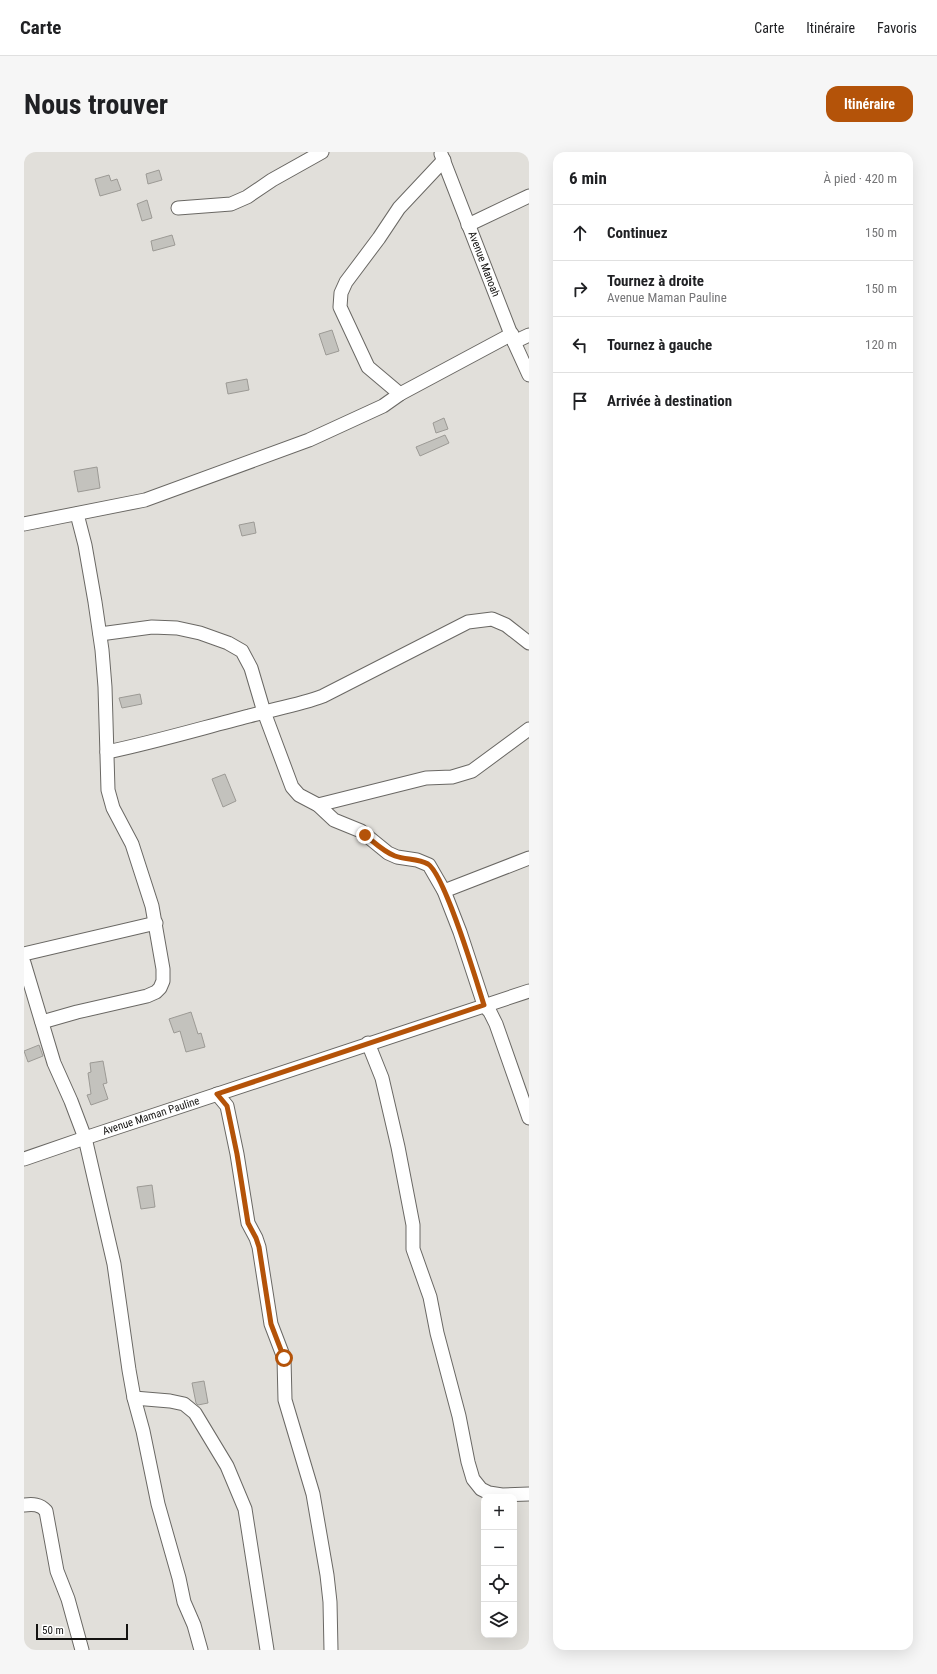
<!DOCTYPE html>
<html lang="fr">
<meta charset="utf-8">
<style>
:root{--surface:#fff;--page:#f6f6f6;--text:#202124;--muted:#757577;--line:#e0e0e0;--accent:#b45309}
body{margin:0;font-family:"Roboto Condensed",sans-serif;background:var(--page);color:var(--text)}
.controls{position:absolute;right:12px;bottom:12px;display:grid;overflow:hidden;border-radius:8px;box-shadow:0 4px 16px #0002}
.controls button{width:36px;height:36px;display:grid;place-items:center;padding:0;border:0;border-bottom:1px solid var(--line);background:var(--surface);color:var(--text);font:20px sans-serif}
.scale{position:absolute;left:12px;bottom:10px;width:92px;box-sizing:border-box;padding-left:4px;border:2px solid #141311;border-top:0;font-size:11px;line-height:14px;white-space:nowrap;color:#141311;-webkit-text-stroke:3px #fff;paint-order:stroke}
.stop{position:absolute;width:12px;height:12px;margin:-9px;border:3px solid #b45309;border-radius:50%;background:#fff}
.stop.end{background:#b45309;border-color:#fff;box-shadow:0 1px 4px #0008}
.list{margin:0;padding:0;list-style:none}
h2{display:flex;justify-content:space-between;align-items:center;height:52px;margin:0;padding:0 16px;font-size:17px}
h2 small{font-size:13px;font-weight:400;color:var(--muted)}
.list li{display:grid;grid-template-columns:26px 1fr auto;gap:12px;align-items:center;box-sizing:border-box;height:56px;padding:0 16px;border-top:1px solid var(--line)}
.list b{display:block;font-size:15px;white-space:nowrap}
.list p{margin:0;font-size:13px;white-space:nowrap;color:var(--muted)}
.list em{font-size:13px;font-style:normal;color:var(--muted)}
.icon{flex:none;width:22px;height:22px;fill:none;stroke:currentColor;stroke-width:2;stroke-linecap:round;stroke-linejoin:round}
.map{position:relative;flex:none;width:505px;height:1498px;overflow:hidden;border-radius:12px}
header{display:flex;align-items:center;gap:24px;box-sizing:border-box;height:56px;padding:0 20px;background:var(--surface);border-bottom:1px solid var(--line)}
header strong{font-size:19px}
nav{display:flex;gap:22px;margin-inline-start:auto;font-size:14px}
.intro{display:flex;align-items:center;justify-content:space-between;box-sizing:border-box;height:96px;padding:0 24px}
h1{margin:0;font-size:28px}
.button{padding:10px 18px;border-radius:12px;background:var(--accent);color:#fff;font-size:14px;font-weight:700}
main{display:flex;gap:24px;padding:0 24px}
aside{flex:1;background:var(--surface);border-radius:12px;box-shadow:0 4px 16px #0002}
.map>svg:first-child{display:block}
.building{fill:#c3c2bd;stroke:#9c9a95}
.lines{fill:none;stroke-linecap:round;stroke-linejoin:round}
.minor-casing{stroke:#6a6864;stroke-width:15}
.minor{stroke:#fff;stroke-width:13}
.route{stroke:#b45309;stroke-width:5}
.labels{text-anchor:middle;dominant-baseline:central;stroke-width:3;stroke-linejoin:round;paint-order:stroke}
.street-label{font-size:11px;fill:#141311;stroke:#fff}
</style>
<header>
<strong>Carte</strong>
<nav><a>Carte</a><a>Itinéraire</a><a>Favoris</a></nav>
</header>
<div class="intro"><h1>Nous trouver</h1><a class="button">Itinéraire</a></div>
<main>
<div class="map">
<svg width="505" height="1498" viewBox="0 0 505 1498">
<rect width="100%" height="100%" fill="#e1dfda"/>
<g class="building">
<path d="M135,18L138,28L124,32L122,22Z"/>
<path d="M85,23L87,29L93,27L97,38L76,44L71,27Z"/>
<path d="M123,48L128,66L118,69L113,52Z"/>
<path d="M148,83L151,93L129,99L127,89Z"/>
<path d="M308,178L315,199L302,203L295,182Z"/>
<path d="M223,227L225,238L204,242L202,231Z"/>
<path d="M420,266L424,277L412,281L409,271Z"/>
<path d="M421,283L425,291L396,304L392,295Z"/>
<path d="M73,315L76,336L54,340L50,319Z"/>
<path d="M230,370L232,381L218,384L215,373Z"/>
<path d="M116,542L118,552L98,556L95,546Z"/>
<path d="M201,622L212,649L199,655L188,627Z"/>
<path d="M167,860L174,882L177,881L181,895L162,900L156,879L150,881L145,867Z"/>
<path d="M15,893L19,904L4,910L0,899Z"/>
<path d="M79,909L83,931L79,932L84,947L67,953L63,943L67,942L64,921L67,920L66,911Z"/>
<path d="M128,1033L131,1055L117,1057L113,1035Z"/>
<path d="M180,1229L184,1251L174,1253L172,1251L168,1231Z"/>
</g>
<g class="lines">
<g class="minor-casing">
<g id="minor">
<path d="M417,2L490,190L505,223"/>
<path d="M154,56L207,52L223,45L248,28L298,0"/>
<path d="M444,73L505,44"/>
<path d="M490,190L505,183"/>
<path d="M376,242L344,215L316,155L317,141L322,130L355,86L375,56L420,8"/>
<path d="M0,372L121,348L285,288L359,254L376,242L488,182"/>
<path d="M76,482L128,475L153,476L176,481L204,491L218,499L227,516L240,560L268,635L275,643L294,653L310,668L337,679L364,701L373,705L393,708L405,713L420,739L436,780L460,853L466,860L472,872L505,966"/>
<path d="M83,600C131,590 178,576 225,564C250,557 275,553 299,544L444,470L468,467L482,473L505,491"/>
<path d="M294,653L402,626L428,625L448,619L505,577"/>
<path d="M420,739L505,706"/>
<path d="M0,802L132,771"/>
<path d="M0,811L30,911L47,949L61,986L90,1112L105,1218L110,1246L119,1279L134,1352L155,1426L160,1450L170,1473L177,1498"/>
<path d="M18,870L53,860L123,844L132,840L136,836L139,829V817L128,754L108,692L89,656L84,638L81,535L78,498L71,450L61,393L53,362"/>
<path d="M344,891L358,926L374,995L389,1073V1097L406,1145L413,1181L435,1264L444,1310L449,1327L457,1337L465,1341L478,1343L505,1342"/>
<path d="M193,942L203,954L213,1002L224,1071L232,1086L235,1095L247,1172L260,1206L261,1248L289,1342L303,1423L306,1450L307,1498"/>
<path d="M0,1007L61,986L505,839"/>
<path d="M110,1246L146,1249L160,1252L171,1261L203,1314L221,1357L243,1498"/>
<path d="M0,1353C9,1352 16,1352 22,1359L33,1419L44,1447L58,1498"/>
</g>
</g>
<use href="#minor" class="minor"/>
</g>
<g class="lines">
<path class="route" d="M260,1206L247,1172L235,1095L232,1086L224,1071L213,1002L203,954L193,942L460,853C452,828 421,723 404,712C394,706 382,708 371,704C360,700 351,691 341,683"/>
</g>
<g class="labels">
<g class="street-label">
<text transform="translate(460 112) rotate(69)">Avenue Manoah</text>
<text transform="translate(127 964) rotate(-18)">Avenue Maman Pauline</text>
</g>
</g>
</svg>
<div class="controls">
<button>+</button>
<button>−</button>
<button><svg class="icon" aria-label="locate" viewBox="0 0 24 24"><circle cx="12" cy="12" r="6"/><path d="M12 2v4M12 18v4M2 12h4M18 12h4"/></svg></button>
<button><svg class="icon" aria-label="layers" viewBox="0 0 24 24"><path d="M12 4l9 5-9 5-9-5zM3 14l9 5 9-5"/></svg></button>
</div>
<div class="scale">50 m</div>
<div class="stop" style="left:260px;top:1206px"></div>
<div class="stop end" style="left:341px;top:683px"></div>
</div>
<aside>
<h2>6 min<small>À pied · 420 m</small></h2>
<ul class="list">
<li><svg class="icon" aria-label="ahead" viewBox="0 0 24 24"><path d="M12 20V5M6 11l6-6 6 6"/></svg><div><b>Continuez</b></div><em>150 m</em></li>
<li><svg class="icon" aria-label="right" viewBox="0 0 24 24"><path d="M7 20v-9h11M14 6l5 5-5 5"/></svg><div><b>Tournez à droite</b><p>Avenue Maman Pauline</p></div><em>150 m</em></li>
<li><svg class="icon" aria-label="left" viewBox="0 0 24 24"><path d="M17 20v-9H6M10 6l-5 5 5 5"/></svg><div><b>Tournez à gauche</b></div><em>120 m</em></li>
<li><svg class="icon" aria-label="arrive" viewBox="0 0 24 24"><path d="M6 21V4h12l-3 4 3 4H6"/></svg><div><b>Arrivée à destination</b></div></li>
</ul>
</aside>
</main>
